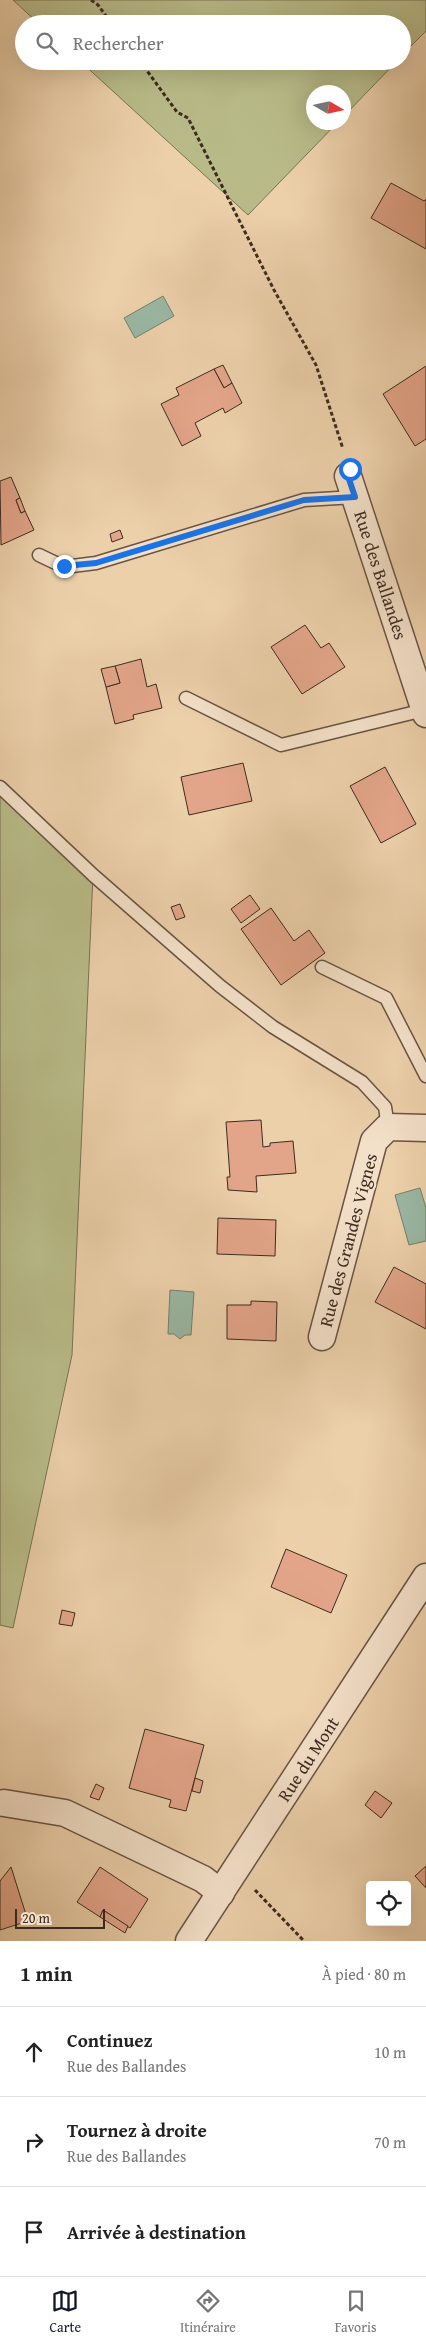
<!DOCTYPE html>
<html lang="fr">
<meta charset="utf-8">
<style>
:root{--surface:#fff;--page:#f6f6f6;--text:#222;--muted:#767676;--line:#e0e0e0;--accent:#111827}
body{margin:0;font-family:"Gentium Book Plus",serif;background:var(--page);color:var(--text)}
.controls{position:absolute;right:15px;bottom:15px;display:grid;overflow:hidden;border-radius:5px;box-shadow:0 5px 20px #0002}
.controls button{width:45px;height:45px;display:grid;place-items:center;padding:0;border:0;border-bottom:1px solid var(--line);background:var(--surface);color:var(--text);font:25px sans-serif}
.compass{position:absolute;left:306px;top:85px;width:45px;height:45px;border-radius:50%;background:var(--surface);box-shadow:0 5px 20px #0002;rotate:99deg}
.scale{position:absolute;left:15px;bottom:12px;width:90px;box-sizing:border-box;padding-left:5px;border:2px solid #3d2b21;border-top:0;font-size:14px;line-height:18px;white-space:nowrap;color:#3d2b21;-webkit-text-stroke:4px #f3e0c8;paint-order:stroke}
.stop{position:absolute;width:15px;height:15px;margin:-11px;border:4px solid #1a73e8;border-radius:50%;background:#fff}
.stop.end{background:#1a73e8;border-color:#fff;box-shadow:0 1px 5px #0008}
.list{margin:0;padding:0;list-style:none}
h2{display:flex;justify-content:space-between;align-items:center;height:65px;margin:0;padding:0 20px;font-size:21px}
h2 small{font-size:16px;font-weight:400;color:var(--muted)}
.list li{display:grid;grid-template-columns:32px 1fr auto;gap:15px;align-items:center;box-sizing:border-box;height:90px;padding:0 20px;border-top:1px solid var(--line)}
.list b{display:block;font-size:19px;white-space:nowrap}
.list p{margin:0;font-size:16px;white-space:nowrap;color:var(--muted)}
.list em{font-size:16px;font-style:normal;color:var(--muted)}
.icon{flex:none;width:28px;height:28px;fill:none;stroke:currentColor;stroke-width:2;stroke-linecap:round;stroke-linejoin:round}
.map{position:relative;flex:none;width:426px;height:1941px;overflow:hidden}
.search{position:absolute;background:var(--surface);box-shadow:0 5px 20px #0002;left:15px;right:15px;top:15px;height:55px;display:flex;align-items:center;gap:12px;box-sizing:border-box;padding:0 18px;border-radius:28px;color:var(--muted);font-size:19px}
.sheet{height:335px;background:var(--surface)}
nav{display:flex;justify-content:space-around;align-items:center;box-sizing:border-box;height:70px;border-top:1px solid var(--line);background:var(--surface);font-size:14px;color:var(--muted)}
nav a{display:grid;justify-items:center;gap:2px}
nav .on{color:var(--accent)}
.map>svg:first-child{display:block}
.green{fill:#b8bb88;stroke:#7a7354}
.water{fill:#9ab7a3;stroke:#757f6f}
.building{fill:#e3a589;stroke:#3d2b21}
.lines{fill:none;stroke-linecap:round;stroke-linejoin:round}
.lane-casing{stroke:#695443;stroke-width:15}
.street-casing{stroke:#695443;stroke-width:29}
.path{stroke:#3d2b21;stroke-width:3;stroke-dasharray:4 2.5;stroke-linecap:butt}
.lane{stroke:#f3e0c8;stroke-width:12}
.street{stroke:#f3e0c8;stroke-width:26}
.route{stroke:#1a73e8;stroke-width:6}
.labels{text-anchor:middle;dominant-baseline:central;stroke-width:4.5;stroke-linejoin:round;paint-order:stroke}
.street-label{font-size:18px;fill:#3d2b21;stroke:#f3e0c8}
</style>
<div class="map">
<svg width="426" height="1941" viewBox="0 0 426 1941">
<rect width="100%" height="100%" fill="#ecd0aa"/>
<filter id="stains"><feTurbulence type="fractalNoise" baseFrequency=".004" numOctaves="4"/><feColorMatrix values="0 0 0 0 .2 0 0 0 0 .09 0 0 0 0 .02 0 0 0 .5 -.17"/></filter>
<radialGradient id="worn" r=".72"><stop offset=".6" stop-color="#630" stop-opacity="0"/><stop offset="1" stop-color="#630" stop-opacity=".3"/></radialGradient>
<g class="green">
<path d="M13,0H426V31L402,55V24H39Z"/>
<path d="M80,61H397L344,116V92H314V122L337,123L248,215Z"/>
<path d="M0,787L93,875L72,1355L13,1628L0,1625Z"/>
</g>
<g class="water">
<path d="M163,296L174,316L135,338L124,318Z"/>
<path d="M420,1188L426,1208V1241L409,1245L395,1195Z"/>
<path d="M170,1290L194,1292L191,1335H185L180,1339L174,1334H168Z"/>
</g>
<g class="building">
<path d="M391,183L424,201L426,199V249L371,218Z"/>
<path d="M223,365L232,383L224,388L214,369Z"/>
<path d="M426,366V439L415,446L383,394Z"/>
<path d="M214,369L224,388L232,383L242,403L225,413L223,408L195,423L201,436L182,446L161,404L179,395L176,388Z"/>
<path d="M11,477L20,498L16,500L21,513L25,511L34,530L1,545L0,481Z"/>
<path d="M20,498L25,511L21,513L16,500Z"/>
<path d="M120,530L123,538L112,542L110,534Z"/>
<path d="M305,625L321,648L329,643L345,667L302,694L271,647Z"/>
<path d="M141,659L147,687L156,684L162,708L133,715L134,719L115,724L106,687L120,683L115,666Z"/>
<path d="M115,666L120,683L106,687L101,669Z"/>
<path d="M243,763L252,801L189,815L181,777Z"/>
<path d="M385,767L416,824L381,843L350,786Z"/>
<path d="M250,895L260,909L241,923L231,909Z"/>
<path d="M180,904L185,917L176,920L171,907Z"/>
<path d="M271,908L294,941L309,930L325,953L281,985L241,929Z"/>
<path d="M261,1120L263,1147L270,1146V1143L293,1141L296,1173L256,1176L257,1192L228,1190L227,1177H230L226,1122Z"/>
<path d="M218,1218L276,1220L275,1256L217,1254Z"/>
<path d="M394,1267L426,1284V1329L375,1302Z"/>
<path d="M251,1301L277,1302L276,1341L227,1339V1305H251Z"/>
<path d="M286,1549L347,1575L331,1613L271,1587Z"/>
<path d="M62,1610L75,1613L72,1626L59,1624Z"/>
<path d="M145,1729L204,1745L186,1811L169,1807L171,1800L129,1788Z"/>
<path d="M195,1778L203,1781L200,1793L192,1791Z"/>
<path d="M96,1784L104,1788L99,1800L90,1797Z"/>
<path d="M375,1791L392,1803L381,1818L365,1805Z"/>
<path d="M426,1866V1888L415,1876Z"/>
<path d="M11,1867L28,1921L0,1930V1881Z"/>
<path d="M100,1867L148,1899L130,1928L103,1910L100,1917L77,1902Z"/>
<path d="M103,1910L128,1926L125,1933L100,1917Z"/>
</g>
<g class="lines">
<g class="lane-casing">
<g id="lane">
<path d="M39,555L64,567L96,563L304,500L355,497"/>
<path d="M186,698L281,745L424,710"/>
<path d="M0,787L93,875L220,986L273,1027L362,1082L385,1107L388,1127"/>
<path d="M322,967L386,998L426,1076"/>
</g>
</g>
<g class="street-casing">
<g id="street">
<path d="M348,476L426,714"/>
<path d="M322,1337L374,1141L388,1127L426,1128"/>
<path d="M4,1803L65,1813L203,1879L221,1893"/>
<path d="M189,1941L426,1577"/>
</g>
</g>
<g class="path">
<path d="M91,0L98,5L112,24"/>
<path d="M140,61L177,112L188,118L274,290L316,365L343,449"/>
<path d="M255,1890L304,1941"/>
</g>
<use href="#lane" class="lane"/>
<use href="#street" class="street"/>
</g>
<g class="lines">
<path class="route" d="M64,566L96,563L304,500L355,497L348,476L350,469"/>
</g>
<g class="labels">
<g class="street-label">
<text transform="translate(381 575) rotate(72)">Rue des Ballandes</text>
<text transform="translate(348 1240) rotate(-75)">Rue des Grandes Vignes</text>
<text transform="translate(308 1759) rotate(-57)">Rue du Mont</text>
</g>
</g>
<rect width="100%" height="100%" filter="url(#stains)"/>
<rect width="100%" height="100%" fill="url(#worn)"/>
</svg>
<div class="controls">
<button><svg class="icon" aria-label="locate" viewBox="0 0 24 24"><circle cx="12" cy="12" r="6"/><path d="M12 2v4M12 18v4M2 12h4M18 12h4"/></svg></button>
</div>
<svg class="compass" viewBox="-18 -18 36 36"><path d="M0-13l5 13h-10z" fill="#e53935"/><path d="M0 13l5-13h-10z" fill="#767676"/></svg>
<div class="scale">20 m</div>
<div class="stop" style="left:350px;top:469px"></div>
<div class="stop end" style="left:64px;top:566px"></div>
<div class="search"><svg class="icon" aria-label="search" viewBox="0 0 24 24"><circle cx="10" cy="10" r="6"/><path d="M15 15l6 6"/></svg>Rechercher</div>
</div>
<section class="sheet">
<h2>1 min<small>À pied · 80 m</small></h2>
<ul class="list">
<li><svg class="icon" aria-label="ahead" viewBox="0 0 24 24"><path d="M12 20V5M6 11l6-6 6 6"/></svg><div><b>Continuez</b><p>Rue des Ballandes</p></div><em>10 m</em></li>
<li><svg class="icon" aria-label="right" viewBox="0 0 24 24"><path d="M7 20v-9h11M14 6l5 5-5 5"/></svg><div><b>Tournez à droite</b><p>Rue des Ballandes</p></div><em>70 m</em></li>
<li><svg class="icon" aria-label="arrive" viewBox="0 0 24 24"><path d="M6 21V4h12l-3 4 3 4H6"/></svg><div><b>Arrivée à destination</b></div></li>
</ul>
</section>
<nav>
<a class="on"><svg class="icon" aria-label="map" viewBox="0 0 24 24"><path d="M3 6l6-2 6 2 6-2v14l-6 2-6-2-6 2zM9 4v14M15 6v14"/></svg>Carte</a>
<a><svg class="icon" aria-label="directions" viewBox="0 0 24 24"><path d="M12 3l9 9-9 9-9-9zM9 14v-3h6M13 9l2 2-2 2"/></svg>Itinéraire</a>
<a><svg class="icon" aria-label="saved" viewBox="0 0 24 24"><path d="M7 4h10v16l-5-4-5 4z"/></svg>Favoris</a>
</nav>
